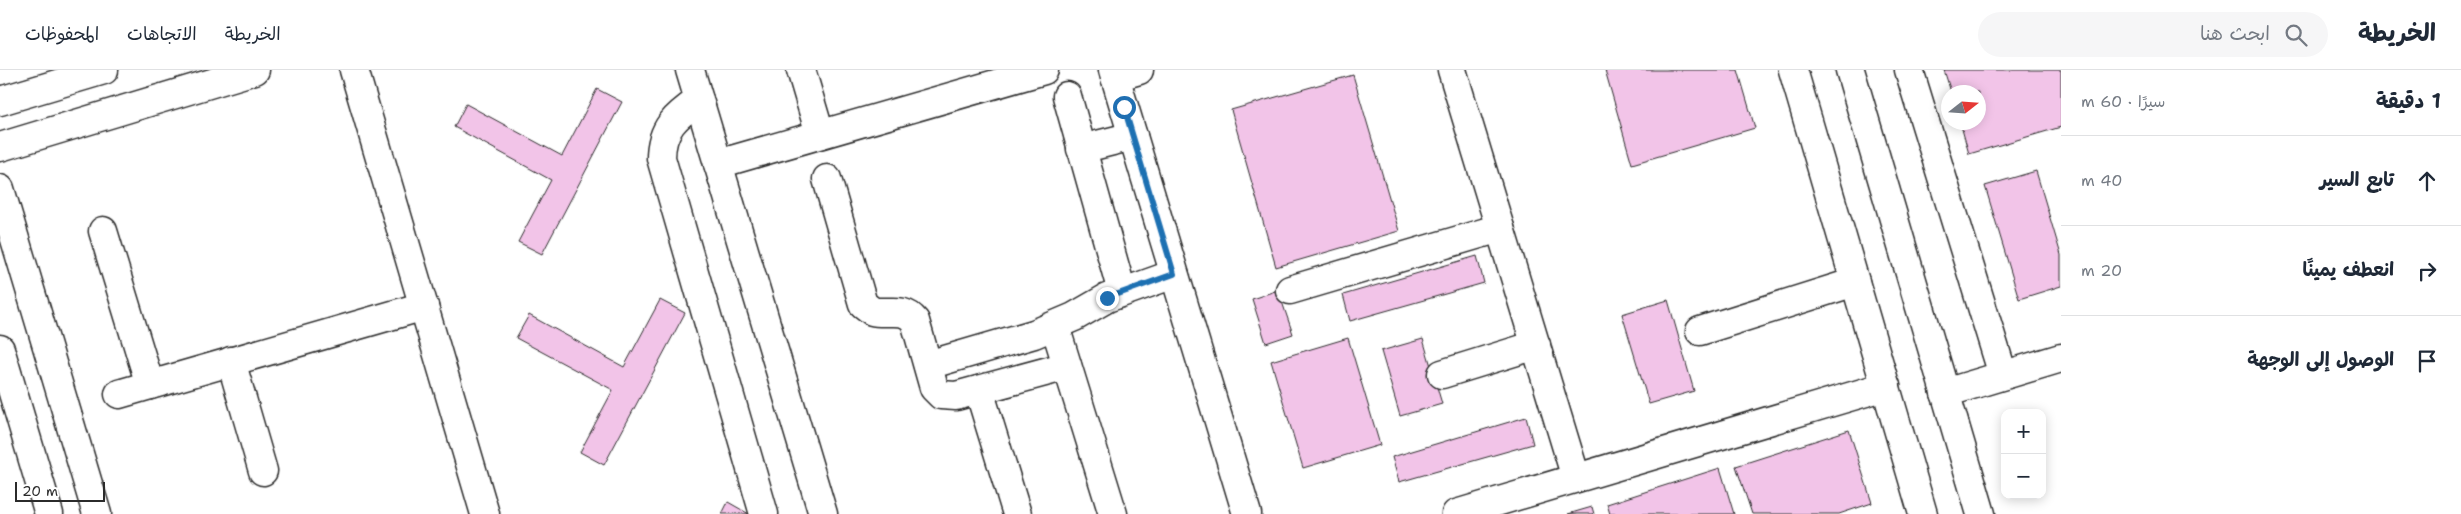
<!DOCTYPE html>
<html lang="ar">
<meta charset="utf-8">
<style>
:root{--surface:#fff;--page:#f6f6f7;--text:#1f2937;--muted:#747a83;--line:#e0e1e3}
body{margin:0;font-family:"Shantell Sans","Playpen Sans Arabic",sans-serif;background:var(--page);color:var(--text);direction:rtl}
.controls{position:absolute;right:15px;bottom:15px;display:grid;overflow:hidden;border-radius:10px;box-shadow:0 2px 12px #0003}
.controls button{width:45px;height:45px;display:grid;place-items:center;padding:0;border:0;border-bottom:1px solid var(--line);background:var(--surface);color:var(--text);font:25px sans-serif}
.compass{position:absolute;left:1941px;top:15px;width:45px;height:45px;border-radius:50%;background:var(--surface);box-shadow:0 2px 12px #0003;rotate:73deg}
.scale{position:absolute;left:15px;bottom:12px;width:90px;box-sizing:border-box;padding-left:5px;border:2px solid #2b2b2b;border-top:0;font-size:14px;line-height:18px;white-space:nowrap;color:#2b2b2b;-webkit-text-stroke:4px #fff;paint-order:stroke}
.stop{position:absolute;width:15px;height:15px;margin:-11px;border:4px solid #1f6fb2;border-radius:50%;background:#fff}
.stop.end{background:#1f6fb2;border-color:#fff;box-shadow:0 1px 5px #0008}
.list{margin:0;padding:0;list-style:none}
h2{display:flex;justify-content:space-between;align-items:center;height:65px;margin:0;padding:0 20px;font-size:21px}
h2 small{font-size:16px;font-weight:400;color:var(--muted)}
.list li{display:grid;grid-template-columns:32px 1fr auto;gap:15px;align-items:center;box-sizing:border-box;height:90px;padding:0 20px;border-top:1px solid var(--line)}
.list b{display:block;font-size:19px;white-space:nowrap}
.list em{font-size:16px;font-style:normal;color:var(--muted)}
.icon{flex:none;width:28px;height:28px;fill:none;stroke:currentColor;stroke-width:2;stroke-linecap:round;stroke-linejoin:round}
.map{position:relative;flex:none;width:2061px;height:444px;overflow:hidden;direction:ltr}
header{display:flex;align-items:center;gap:30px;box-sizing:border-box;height:70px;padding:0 25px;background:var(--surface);border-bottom:1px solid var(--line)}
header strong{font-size:24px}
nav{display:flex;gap:28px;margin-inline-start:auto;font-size:18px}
.search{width:350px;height:45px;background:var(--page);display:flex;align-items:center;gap:12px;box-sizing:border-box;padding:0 18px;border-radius:28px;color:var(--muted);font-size:19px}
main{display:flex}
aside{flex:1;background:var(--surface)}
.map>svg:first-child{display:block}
.building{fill:#f2c4e8;stroke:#2b2b2b}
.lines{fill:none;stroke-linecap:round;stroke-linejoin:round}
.minor-casing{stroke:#2b2b2b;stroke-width:31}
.minor{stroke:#fff;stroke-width:28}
.route{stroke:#1f6fb2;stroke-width:6}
</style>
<header>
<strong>الخريطة</strong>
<div class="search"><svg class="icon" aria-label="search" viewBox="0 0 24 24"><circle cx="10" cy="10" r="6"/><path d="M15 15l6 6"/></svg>ابحث هنا</div>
<nav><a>الخريطة</a><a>الاتجاهات</a><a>المحفوظات</a></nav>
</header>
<main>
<aside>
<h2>1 دقيقة<small>سيرًا · 60 m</small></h2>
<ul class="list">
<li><svg class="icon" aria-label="ahead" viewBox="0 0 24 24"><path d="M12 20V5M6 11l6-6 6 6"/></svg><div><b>تابع السير</b></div><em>40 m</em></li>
<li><svg class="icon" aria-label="right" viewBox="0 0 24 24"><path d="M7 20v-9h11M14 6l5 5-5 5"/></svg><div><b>انعطف يمينًا</b></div><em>20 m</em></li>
<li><svg class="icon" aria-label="arrive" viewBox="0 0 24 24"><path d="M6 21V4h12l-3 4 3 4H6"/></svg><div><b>الوصول إلى الوجهة</b></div></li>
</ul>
</aside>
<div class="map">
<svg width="2061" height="444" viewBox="0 0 2061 444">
<rect width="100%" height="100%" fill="#fff"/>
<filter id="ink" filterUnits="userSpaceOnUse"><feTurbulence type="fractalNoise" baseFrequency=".02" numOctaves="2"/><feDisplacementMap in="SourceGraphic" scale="10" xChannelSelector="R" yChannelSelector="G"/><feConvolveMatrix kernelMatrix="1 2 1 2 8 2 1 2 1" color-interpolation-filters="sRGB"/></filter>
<g filter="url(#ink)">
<g class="building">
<path d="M1605,0H1738L1755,58L1632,94Z"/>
<path d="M1944,0H2061V57L1969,84L1960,52H1978V22H1951Z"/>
<path d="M1353,5L1399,161L1276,197L1231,40Z"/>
<path d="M597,19L622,32L542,184L518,172L551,110L454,57L466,34L562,86Z"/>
<path d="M2036,101L2061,185V216L2019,229L1985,116Z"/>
<path d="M1477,186L1484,213L1350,251L1343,225Z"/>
<path d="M1278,220L1293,264L1266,273L1252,229Z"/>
<path d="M660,230L685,243L604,395L580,382L613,320L516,268L529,245L624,297Z"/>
<path d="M1668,230L1694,321L1649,334L1622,244Z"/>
<path d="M1348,268L1380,375L1303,398L1271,291Z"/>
<path d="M1423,269L1442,334L1400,346L1381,281Z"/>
<path d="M1526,347L1533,374L1399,412L1392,387Z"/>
<path d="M1849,360L1872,433L1839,444H1752L1736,396Z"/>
<path d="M1720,398L1734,444H1610L1607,434Z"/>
<path d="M728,432L749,444H722Z"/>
<path d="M1592,437L1594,444H1568Z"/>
</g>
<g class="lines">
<g class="minor-casing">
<g id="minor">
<path d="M354,0L485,444"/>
<path d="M690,0L823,444"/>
<path d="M801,0L820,64"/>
<path d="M1113,0L1247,444"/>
<path d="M1452,0L1576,408"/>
<path d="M1793,0L1923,444"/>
<path d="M1850,0L1981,444"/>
<path d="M1909,0L2003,305"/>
<path d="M1115,7L1139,0"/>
<path d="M1067,26L1122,222"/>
<path d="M699,30C676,46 661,58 661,88L764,444"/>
<path d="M0,31L104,0"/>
<path d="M0,77L255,0"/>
<path d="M1081,79L1133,66"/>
<path d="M718,94L1044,0"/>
<path d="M827,109L863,234L872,241C888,245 903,236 915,251L934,318L941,325L956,326L1067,296"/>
<path d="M0,119L97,444"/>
<path d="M103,161L150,315"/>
<path d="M1290,220L1500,158"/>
<path d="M1055,256L1113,444"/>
<path d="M1700,261L1855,212"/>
<path d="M0,279L49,444"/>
<path d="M231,291L263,401"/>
<path d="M928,295L1034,264L1074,247L1107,228L1174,204"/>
<path d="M1442,304L1536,275"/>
<path d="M979,320L1017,444"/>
<path d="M1945,323L2061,288"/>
<path d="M119,324L424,236"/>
<path d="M1456,444L1886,316"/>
</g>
</g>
<use href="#minor" class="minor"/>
</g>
</g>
<g class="lines" filter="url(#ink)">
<path class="route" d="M1107,228L1174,204L1124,37"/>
</g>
</svg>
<div class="controls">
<button>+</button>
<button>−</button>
</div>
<svg class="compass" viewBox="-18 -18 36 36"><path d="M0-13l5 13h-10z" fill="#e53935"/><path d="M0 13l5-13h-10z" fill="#747a83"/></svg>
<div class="scale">20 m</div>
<div class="stop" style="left:1124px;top:37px"></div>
<div class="stop end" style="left:1107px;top:228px"></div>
</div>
</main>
